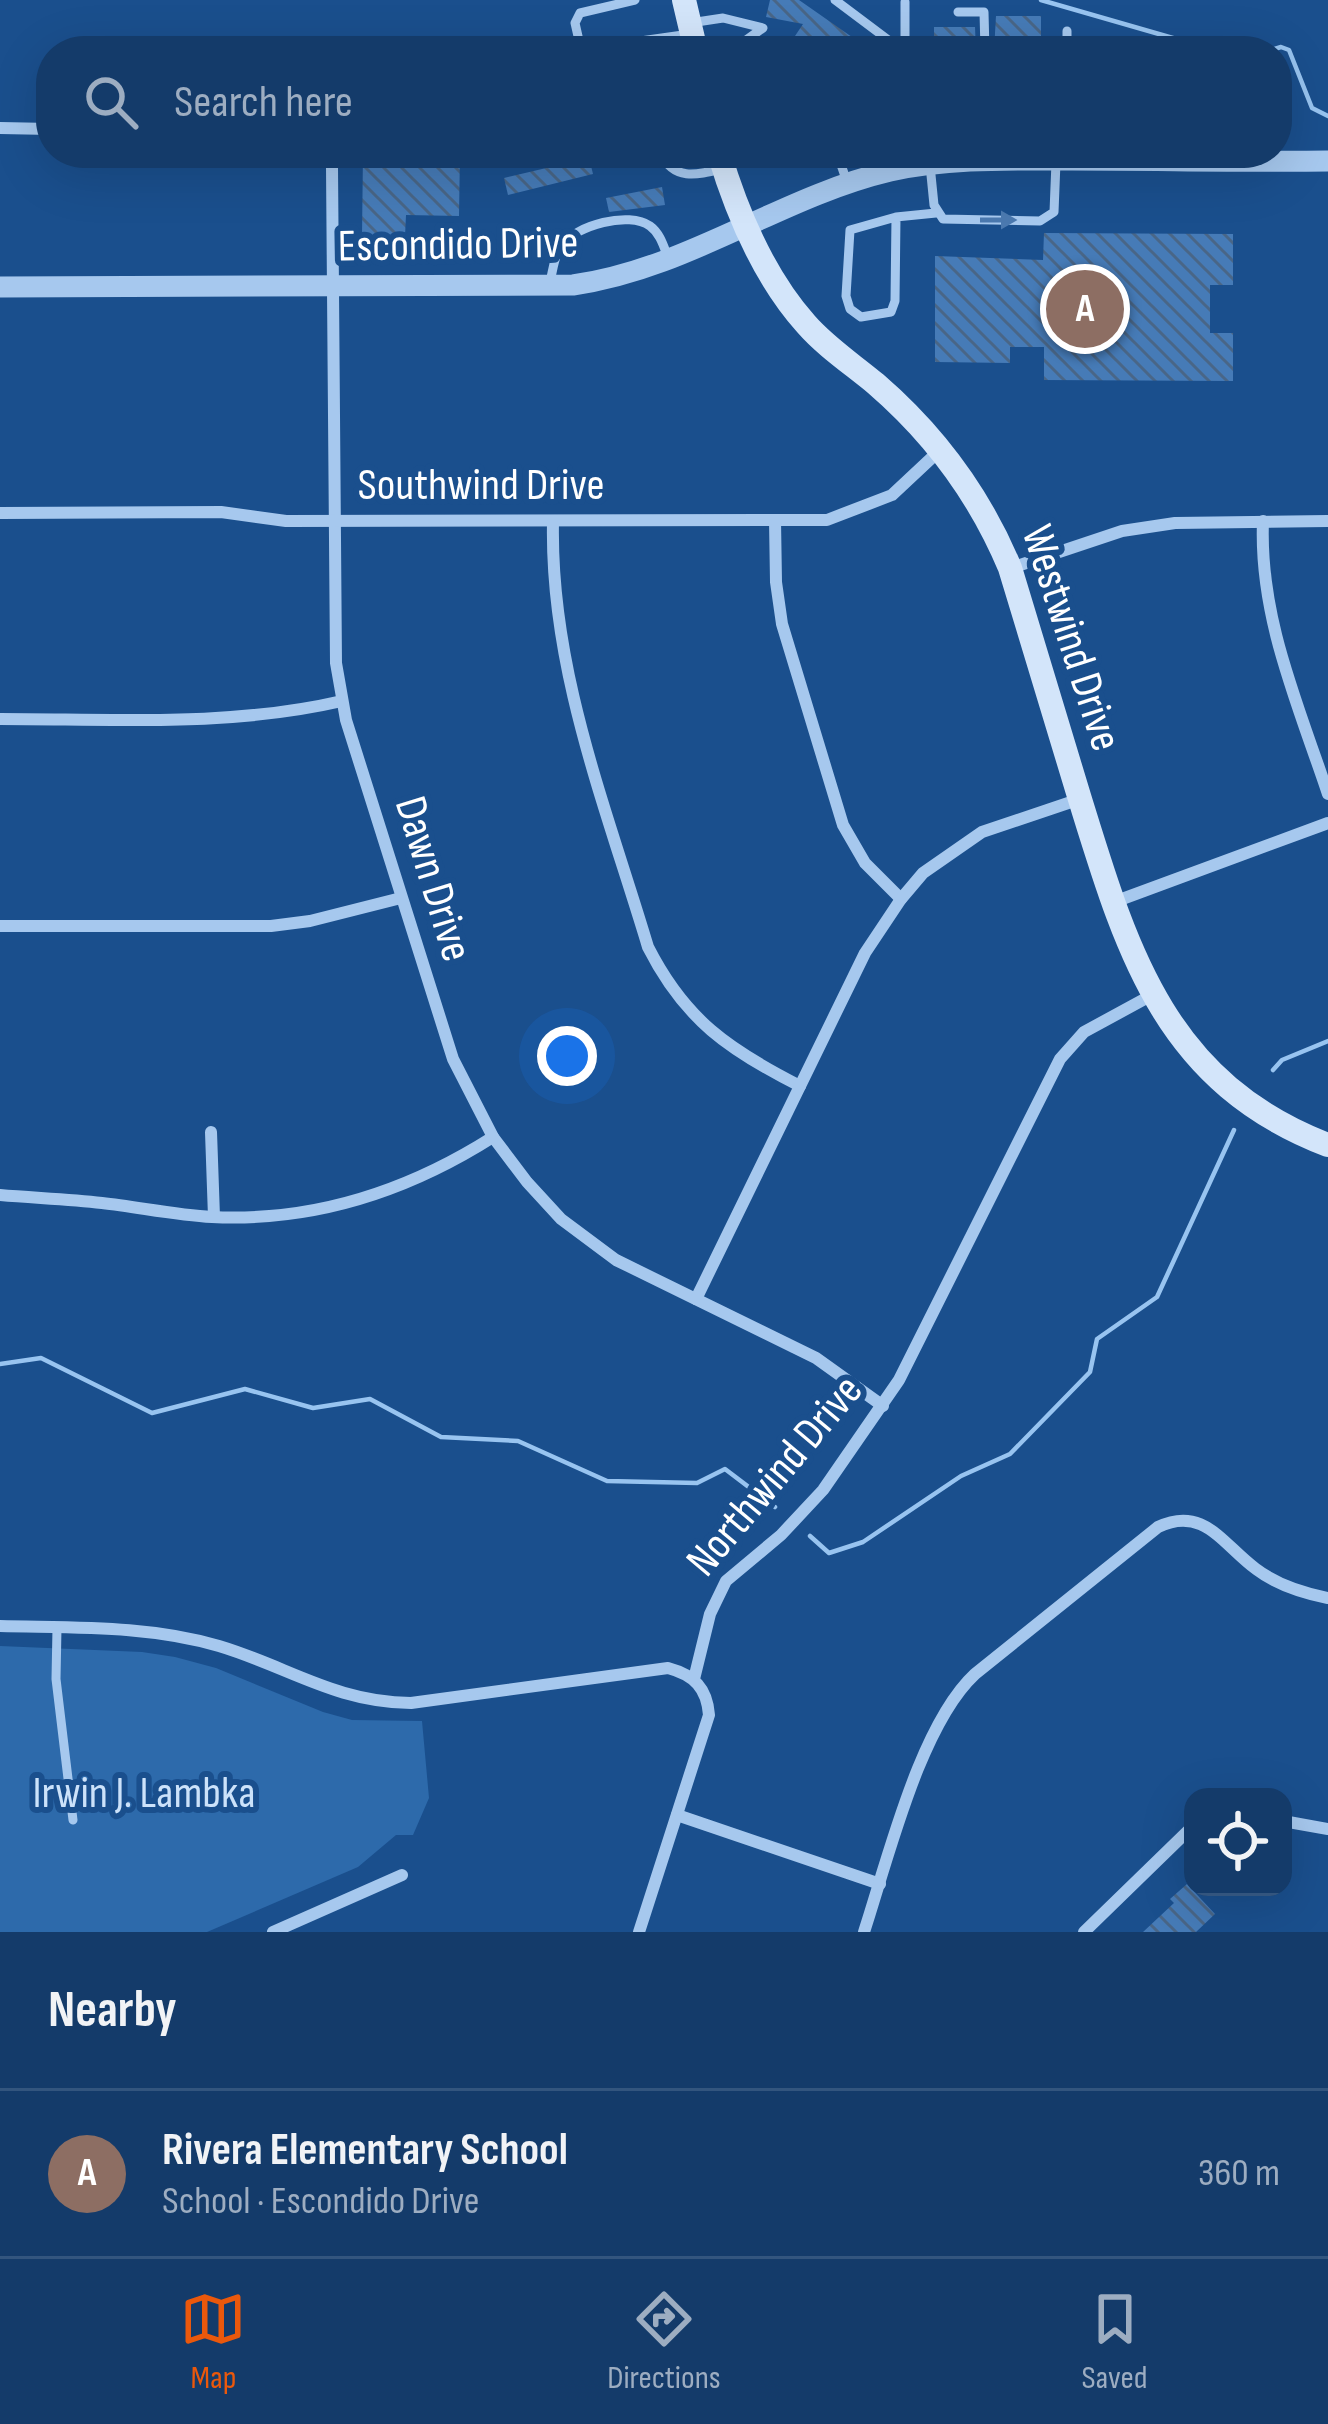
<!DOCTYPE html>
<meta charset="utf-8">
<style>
:root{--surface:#143b6a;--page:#1d4270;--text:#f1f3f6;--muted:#9dadc1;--line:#33557e;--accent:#ea580c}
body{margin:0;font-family:"Sofia Sans Condensed",sans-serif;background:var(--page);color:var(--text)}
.controls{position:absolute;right:36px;bottom:36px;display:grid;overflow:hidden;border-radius:24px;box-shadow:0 12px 48px #0002}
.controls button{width:108px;height:108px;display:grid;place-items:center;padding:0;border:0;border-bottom:3px solid var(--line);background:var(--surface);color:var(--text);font:60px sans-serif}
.you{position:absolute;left:567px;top:1056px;width:42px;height:42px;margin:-30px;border:9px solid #fff;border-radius:50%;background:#1a73e8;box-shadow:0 0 0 18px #1a73e833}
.badge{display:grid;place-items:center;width:78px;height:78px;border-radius:50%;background:var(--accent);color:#fff;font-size:39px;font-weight:700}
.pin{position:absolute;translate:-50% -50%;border:6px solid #fff;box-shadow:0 3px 12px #0006}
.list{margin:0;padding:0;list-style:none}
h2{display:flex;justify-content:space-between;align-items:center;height:156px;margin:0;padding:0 48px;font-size:51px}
h2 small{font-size:39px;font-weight:400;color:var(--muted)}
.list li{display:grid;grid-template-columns:78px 1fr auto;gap:36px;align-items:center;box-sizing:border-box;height:168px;padding:0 48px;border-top:3px solid var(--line)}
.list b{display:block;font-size:45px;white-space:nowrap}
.list p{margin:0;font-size:39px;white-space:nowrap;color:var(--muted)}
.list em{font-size:39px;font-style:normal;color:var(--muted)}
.icon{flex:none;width:66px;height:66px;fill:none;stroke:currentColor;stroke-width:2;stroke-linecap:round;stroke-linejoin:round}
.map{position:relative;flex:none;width:1328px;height:1932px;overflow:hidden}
.search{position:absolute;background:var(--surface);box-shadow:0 12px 48px #0002;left:36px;right:36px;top:36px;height:132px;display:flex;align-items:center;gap:30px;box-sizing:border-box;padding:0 42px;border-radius:48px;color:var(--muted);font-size:45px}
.sheet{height:324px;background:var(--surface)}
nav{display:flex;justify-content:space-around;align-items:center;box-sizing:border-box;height:168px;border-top:3px solid var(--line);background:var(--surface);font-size:33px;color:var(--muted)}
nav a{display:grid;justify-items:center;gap:6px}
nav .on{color:var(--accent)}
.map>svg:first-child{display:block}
.green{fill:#2d6aab}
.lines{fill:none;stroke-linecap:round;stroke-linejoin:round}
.stream{stroke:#98c4f0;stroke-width:4.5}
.building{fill:url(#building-back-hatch)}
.service{stroke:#a6c8ee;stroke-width:9}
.minor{stroke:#a6c8ee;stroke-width:12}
.tertiary{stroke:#a6c8ee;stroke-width:21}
.secondary{stroke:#d3e5fa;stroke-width:24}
.oneway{fill:#4b79af}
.labels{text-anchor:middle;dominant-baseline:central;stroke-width:12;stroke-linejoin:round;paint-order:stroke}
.street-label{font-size:45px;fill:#fff;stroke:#1a4f8d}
.park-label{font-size:45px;fill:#cce2fa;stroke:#1a4f8d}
</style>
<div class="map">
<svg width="1328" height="1932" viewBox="0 0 1328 1932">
<defs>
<pattern id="building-back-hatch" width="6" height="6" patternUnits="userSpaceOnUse" patternTransform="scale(3)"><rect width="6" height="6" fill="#467bb7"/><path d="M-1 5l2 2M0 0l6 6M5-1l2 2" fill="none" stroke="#496687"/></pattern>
</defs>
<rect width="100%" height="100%" fill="#1a4f8d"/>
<path class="green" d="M0,1646L142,1652L175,1657L216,1668L323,1712L352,1720L422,1721L429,1798L413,1835H396L358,1867L207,1932H0Z"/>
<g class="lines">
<g class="stream">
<path d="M1041,0L1218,51"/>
<path d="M1268,51L1281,47L1289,50L1312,108L1328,116"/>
<path d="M1273,1070L1282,1060L1328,1041"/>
<path d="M0,1364L41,1358L152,1413L245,1389L313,1408L370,1399L441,1437L518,1441L607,1481L697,1483L725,1469L775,1507"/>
<path d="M810,1536L829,1553L863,1542L961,1476L1010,1454L1090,1372L1097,1339L1157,1297L1234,1130"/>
</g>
</g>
<g class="building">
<path d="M770,0H799L872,51H785L803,24L766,17Z"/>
<path d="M996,16H1041V51H994Z"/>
<path d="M934,27H975L976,51H934Z"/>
<path d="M363,153H460L459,216L406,215L405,236H362Z"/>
<path d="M589,158L593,174L508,195L504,178Z"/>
<path d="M662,187L665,205L609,212L606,198Z"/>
<path d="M1044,233L1233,234V285H1210V333H1233V381L1044,380V347H1010V363L935,362V256L1043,260Z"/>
<path d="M1187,1884L1215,1914L1196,1932H1143L1174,1903L1170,1899Z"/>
</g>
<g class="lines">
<g class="service">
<path d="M635,0L580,13L575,23L580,45L591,48L690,34"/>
<path d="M835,0L903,51"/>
<path d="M905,2V51"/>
<path d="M958,12H984L985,51"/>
<path d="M690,23L723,18L763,28L731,51"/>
<path d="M1067,31V51"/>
<path d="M661,153C673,181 697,175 722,169"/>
<path d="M837,153L847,182"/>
<path d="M930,165L934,205L943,219L1040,221L1054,212L1056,162"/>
<path d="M890,171L893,153"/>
<path d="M896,217L895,301L891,312L861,317L850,309L846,296L850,230L896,217L936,213"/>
<path d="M550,282C553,270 554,256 561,246C576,225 629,211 650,226C661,234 664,248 669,260"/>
<path d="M57,1628L56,1679L73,1820"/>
</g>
<g class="minor">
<path d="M0,128L51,129"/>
<path d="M328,153L332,167L336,663L346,720L453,1059L493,1137L527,1182L561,1219L616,1260L816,1358L883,1406"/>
<path d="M0,513L221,512L286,521L827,520L892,495L939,451"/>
<path d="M775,520L776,582L782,624L843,825L865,863L901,899"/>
<path d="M1263,521C1259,617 1298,704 1328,794"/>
<path d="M553,522C550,669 606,807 648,947C685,1020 729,1050 800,1086"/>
<path d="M1011,568L1122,531L1175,523L1328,521"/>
<path d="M0,719C114,719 230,727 342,701"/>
<path d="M1114,902L1328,823"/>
<path d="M0,926H271L310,921L401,898"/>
<path d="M211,1132L214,1217"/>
<path d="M0,1195C34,1198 68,1199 102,1203C138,1207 176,1215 212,1217C315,1222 408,1191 493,1137"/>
<path d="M696,1299L865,953L901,899L923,873L982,832L1080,799"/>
<path d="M0,1626C73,1628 148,1625 219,1646C289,1667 335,1702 411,1703L668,1668C694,1675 707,1688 709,1715L639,1932"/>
<path d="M694,1679L710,1614L726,1581L781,1535L823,1490L899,1380L1060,1059L1084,1032L1152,995"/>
<path d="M677,1815L880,1884"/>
<path d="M1283,1821L1328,1829"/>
<path d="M273,1932L402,1875"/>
<path d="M864,1932C888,1859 920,1725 975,1674L1158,1527C1204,1505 1223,1545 1256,1569C1277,1585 1303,1593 1328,1598"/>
<path d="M1084,1932L1193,1826"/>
</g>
<path class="tertiary" d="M0,287L573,285C687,269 780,197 890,171C950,158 1011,160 1072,160C1157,160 1243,162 1328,161"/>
<g class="secondary">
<path d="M684,0L696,51"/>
<path d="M719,153C737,213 764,277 806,324C826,347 852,364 876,384C935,435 980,496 1010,568C1033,644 1056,720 1079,796C1126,948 1163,1082 1328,1145"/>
</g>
</g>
<defs><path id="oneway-solid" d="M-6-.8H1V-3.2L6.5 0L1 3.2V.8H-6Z" transform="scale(3)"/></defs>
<use class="oneway" href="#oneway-solid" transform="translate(998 220)"/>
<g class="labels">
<g class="street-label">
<text transform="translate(458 245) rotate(-1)">Escondido Drive</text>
<text x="481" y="485">Southwind Drive</text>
<text transform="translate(1071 638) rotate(72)">Westwind Drive</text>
<text transform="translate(433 879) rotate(73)">Dawn Drive</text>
<text transform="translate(775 1476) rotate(-50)">Northwind Drive</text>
</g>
<g class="park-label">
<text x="144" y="1793">Irwin J. Lambka</text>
</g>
</g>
</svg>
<div class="controls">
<button><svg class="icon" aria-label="locate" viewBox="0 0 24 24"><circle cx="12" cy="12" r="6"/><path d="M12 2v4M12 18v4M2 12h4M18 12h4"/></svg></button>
</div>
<div class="you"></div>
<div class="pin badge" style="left:1085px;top:309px;background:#8d6e63">A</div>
<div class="search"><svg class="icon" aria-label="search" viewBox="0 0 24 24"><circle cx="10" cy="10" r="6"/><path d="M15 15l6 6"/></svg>Search here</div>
</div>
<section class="sheet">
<h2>Nearby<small></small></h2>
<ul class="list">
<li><span class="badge" style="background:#8d6e63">A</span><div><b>Rivera Elementary School</b><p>School · Escondido Drive</p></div><em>360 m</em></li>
</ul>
</section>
<nav>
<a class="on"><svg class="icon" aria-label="map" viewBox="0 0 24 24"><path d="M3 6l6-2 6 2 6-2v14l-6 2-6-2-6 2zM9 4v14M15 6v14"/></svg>Map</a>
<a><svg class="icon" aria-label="directions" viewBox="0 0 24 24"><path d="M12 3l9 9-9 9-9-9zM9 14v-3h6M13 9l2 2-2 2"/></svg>Directions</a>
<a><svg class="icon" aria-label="saved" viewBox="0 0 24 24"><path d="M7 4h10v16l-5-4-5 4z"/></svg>Saved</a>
</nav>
